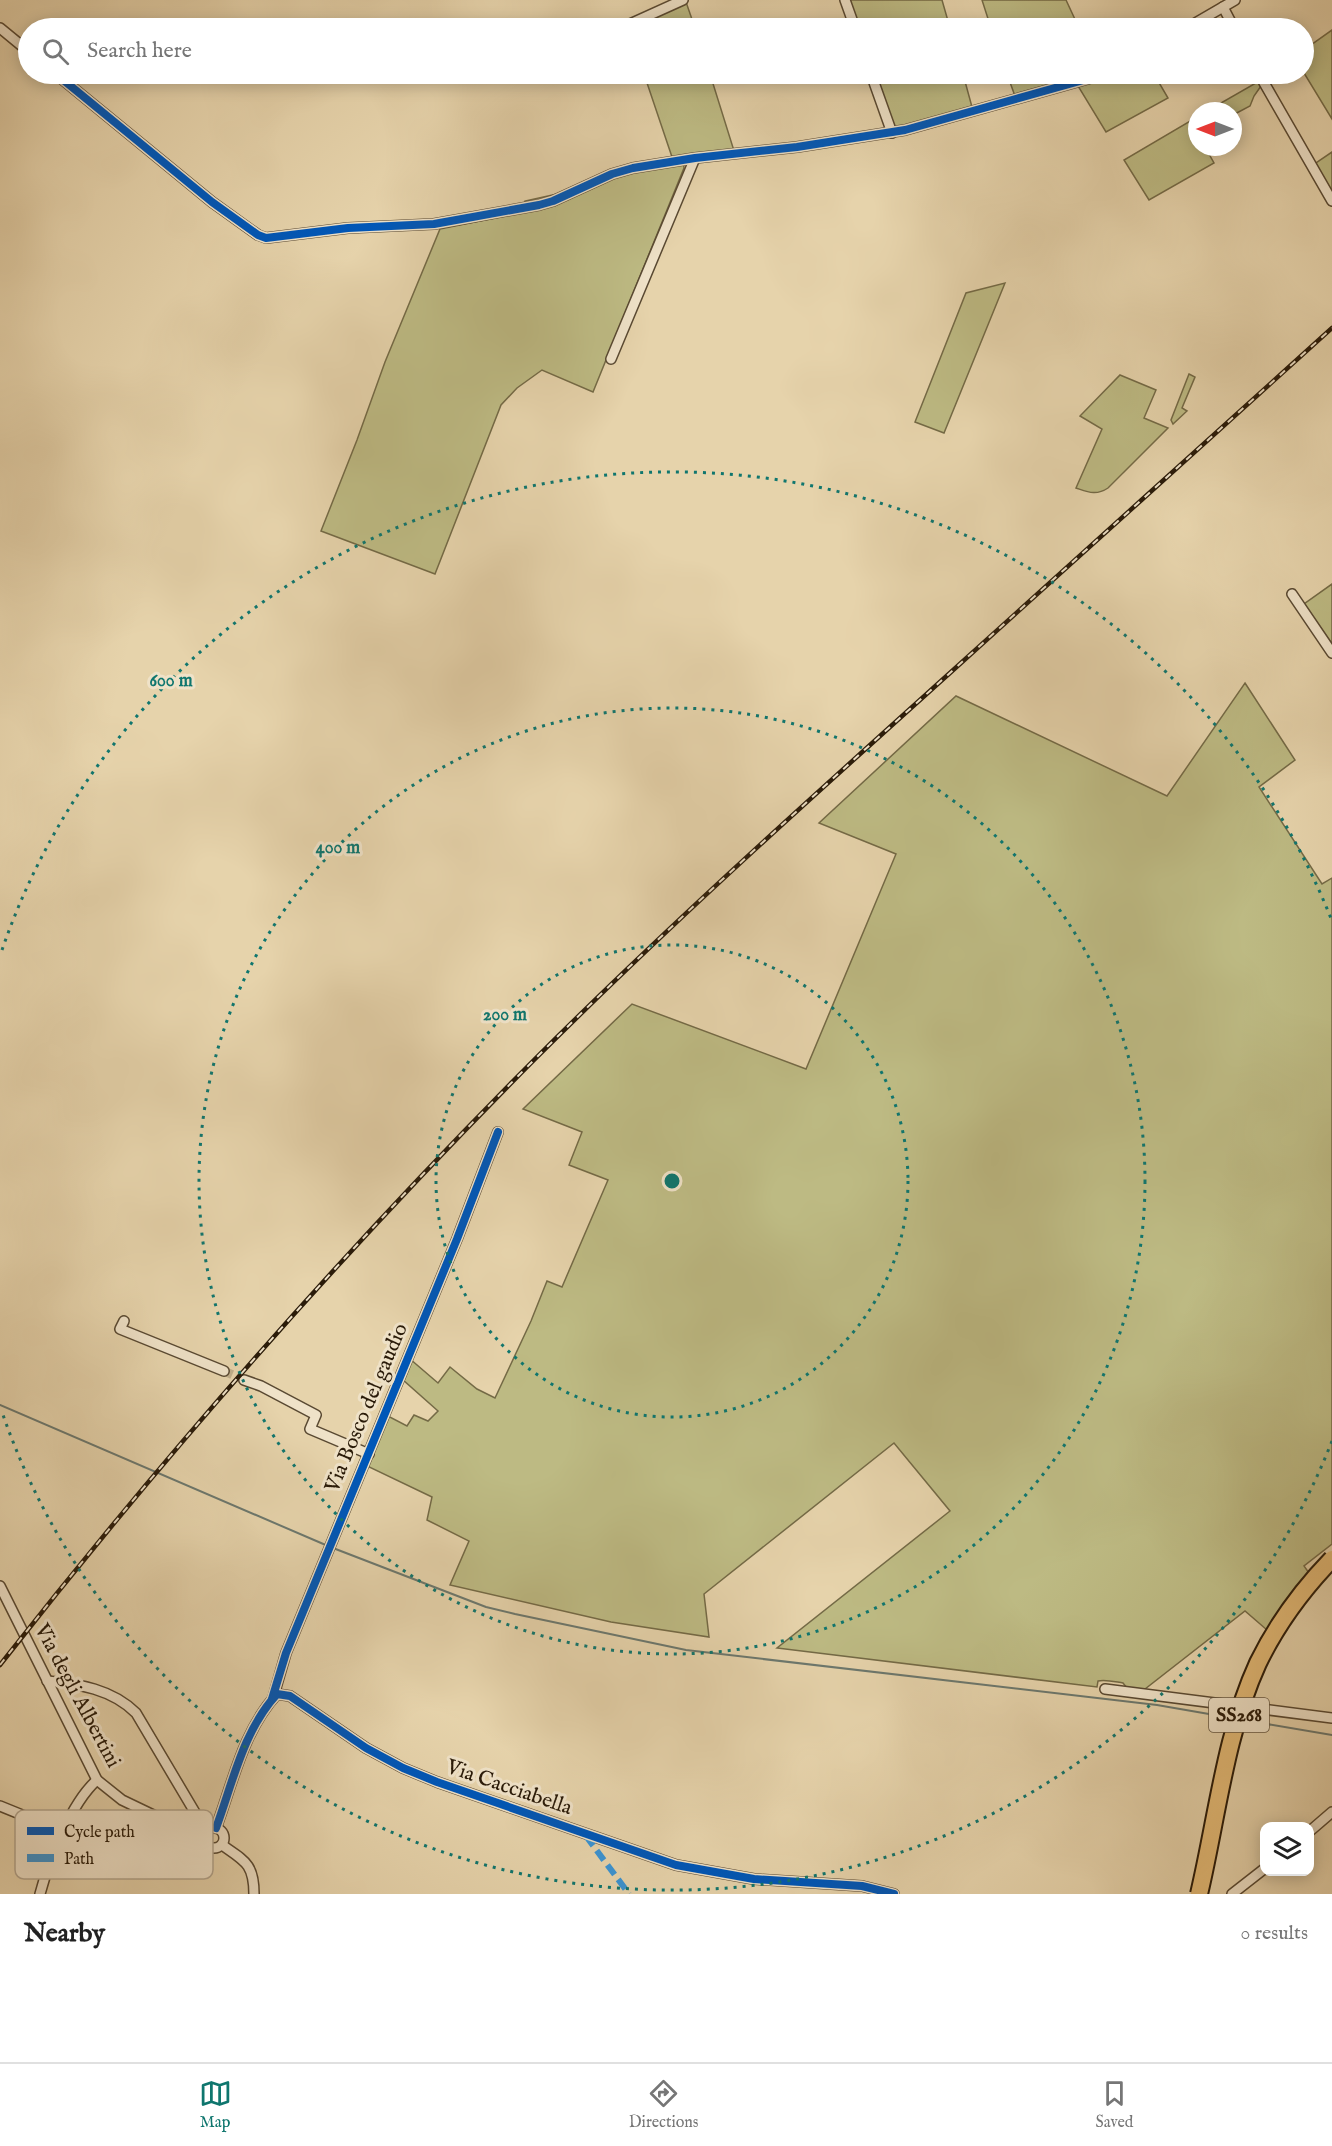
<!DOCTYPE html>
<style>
:root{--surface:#fff;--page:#f6f6f6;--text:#222;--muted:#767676;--line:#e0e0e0;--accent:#0f766e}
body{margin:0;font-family:"IM FELL English",serif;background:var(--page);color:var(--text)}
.controls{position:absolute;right:18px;bottom:18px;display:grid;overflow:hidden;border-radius:12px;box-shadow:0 3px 15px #0003}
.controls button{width:54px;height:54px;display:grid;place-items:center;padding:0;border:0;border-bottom:2px solid var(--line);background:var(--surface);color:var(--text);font:30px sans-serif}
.compass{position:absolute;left:1188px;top:102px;width:54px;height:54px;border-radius:50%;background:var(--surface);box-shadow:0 3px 15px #0003;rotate:270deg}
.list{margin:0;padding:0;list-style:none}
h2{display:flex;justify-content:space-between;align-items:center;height:78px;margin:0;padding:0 24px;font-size:26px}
h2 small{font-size:20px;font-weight:400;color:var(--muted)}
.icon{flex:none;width:33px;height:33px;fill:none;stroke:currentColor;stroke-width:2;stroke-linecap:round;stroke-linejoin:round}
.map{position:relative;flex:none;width:1332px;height:1894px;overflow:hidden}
.search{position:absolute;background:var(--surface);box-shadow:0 3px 15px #0003;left:18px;right:18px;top:18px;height:66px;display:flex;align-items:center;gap:15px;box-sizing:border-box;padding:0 21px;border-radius:33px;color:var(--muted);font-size:22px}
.sheet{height:168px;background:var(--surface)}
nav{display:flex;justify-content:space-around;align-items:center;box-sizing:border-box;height:84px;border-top:2px solid var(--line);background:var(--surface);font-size:16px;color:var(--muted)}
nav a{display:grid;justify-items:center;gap:3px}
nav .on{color:var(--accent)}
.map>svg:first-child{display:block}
.green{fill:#bdba83;stroke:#746a46;stroke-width:1.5}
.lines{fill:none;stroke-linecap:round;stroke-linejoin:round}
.stream{stroke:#6c786e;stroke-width:2}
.street-tunnel{stroke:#c0ae8b;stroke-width:9;stroke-dasharray:9 4.5;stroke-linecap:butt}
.street-casing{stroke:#594932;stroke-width:12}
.street{stroke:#efe2c8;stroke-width:9}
.rail-casing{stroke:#2a1b09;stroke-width:4.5}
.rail{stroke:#efe2c8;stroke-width:2;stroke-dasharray:7;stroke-linecap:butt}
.highway-bridge-casing{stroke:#2a1b09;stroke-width:20;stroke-linecap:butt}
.highway-bridge{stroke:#e3ba76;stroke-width:16}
.quiet{stroke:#3c94d2;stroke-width:6;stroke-dasharray:12 6;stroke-linecap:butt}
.cycleway-casing{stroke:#efe2c8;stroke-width:11}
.cycleway{stroke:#0057b8;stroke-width:8}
.ring{fill:none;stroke:#0f766e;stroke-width:3;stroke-dasharray:3 6}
.labels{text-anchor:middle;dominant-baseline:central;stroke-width:6;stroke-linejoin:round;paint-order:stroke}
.shield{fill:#efe2c8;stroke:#655742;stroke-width:1.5}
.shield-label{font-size:20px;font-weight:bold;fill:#2a1b09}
.street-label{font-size:21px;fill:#2a1b09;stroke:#efe2c8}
.key{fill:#efe2c8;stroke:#b4a68f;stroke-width:1.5}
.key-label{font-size:16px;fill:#2a1b09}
.centre{fill:#0f766e;stroke:#efe2c8;stroke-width:3}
.ring-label{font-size:18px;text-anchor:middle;font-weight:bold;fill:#0f766e;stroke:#efe2c8;stroke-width:6;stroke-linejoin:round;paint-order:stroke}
</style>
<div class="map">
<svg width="1332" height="1894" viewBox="0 0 1332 1894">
<rect width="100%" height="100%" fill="#e6d3ab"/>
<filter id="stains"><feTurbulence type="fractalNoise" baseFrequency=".00333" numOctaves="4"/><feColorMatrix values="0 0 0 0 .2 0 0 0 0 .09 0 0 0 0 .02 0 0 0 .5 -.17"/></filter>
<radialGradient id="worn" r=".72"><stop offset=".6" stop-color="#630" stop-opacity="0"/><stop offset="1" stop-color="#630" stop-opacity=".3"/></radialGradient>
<g class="green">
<path d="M847,0H942L950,28H857Z"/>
<path d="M982,0H1066L1079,28H991Z"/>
<path d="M686,2L695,28H630Z"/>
<path d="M1332,30V119L1304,73V50Z"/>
<path d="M644,74H710L735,154L683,158L684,168L593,392L542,370L517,388L501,405L435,574L321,531L357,440L385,362L440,229L525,212V201L557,194L612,171L672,157Z"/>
<path d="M873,74H963L972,107L893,130Z"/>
<path d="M1007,74H1094L1015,96Z"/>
<path d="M1115,74H1154L1168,98L1106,132L1078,86Z"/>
<path d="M1261,80V86L1254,96L1250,106L1233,115V111H1207Z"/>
<path d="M1197,117V147H1205L1214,163L1149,200L1124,160Z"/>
<path d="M1332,152V196L1313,165Z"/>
<path d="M1005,283L944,433L915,422L966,293Z"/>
<path d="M1189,374L1195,377L1182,408L1187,411L1173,424L1171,420Z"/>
<path d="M1120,375L1156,390L1144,418L1168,428L1108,488C1096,496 1088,492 1076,488L1102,429L1080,416Z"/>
<path d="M1332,584V644L1304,604Z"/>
<path d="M1245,683L1295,760L1259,787L1322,884L1332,878V1544L1304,1566L1309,1573L1297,1586L1267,1630L1245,1611L1145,1689L1127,1688L1123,1683C1116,1682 1105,1679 1098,1681L1097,1687L777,1648L950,1511L894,1443L704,1594L709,1637L611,1622L450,1585L469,1541L427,1520L432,1497L367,1466L388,1416L407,1426L414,1415L428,1421L438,1411L402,1379L410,1359L438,1383L450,1367L477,1389L495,1398L531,1321L547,1281L562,1287L608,1180L569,1165L582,1132L523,1109L632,1004L806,1069L896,854L819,823L956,696L1167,796Z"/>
</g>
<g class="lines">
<g class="stream">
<path d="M0,1405L328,1546"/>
<path d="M333,1548L486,1607L515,1614L686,1650L1157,1705L1232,1718"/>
<path d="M1243,1720L1332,1735"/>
</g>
<path class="street-tunnel" d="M224,1371L244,1380"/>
<g class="street-casing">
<g id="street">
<path d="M845,0L855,28"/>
<path d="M1223,7L1234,28"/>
<path d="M0,28L28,51"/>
<path d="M621,28L683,0"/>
<path d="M1187,28L1235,0"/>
<path d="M56,74L212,202L258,235L266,238L348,228L434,224L539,205L553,201L612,174L633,168L695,158L797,147L905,130L1105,74"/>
<path d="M871,74L892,133"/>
<path d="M1259,74L1332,201"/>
<path d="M611,359L695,158"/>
<path d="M1292,594L1332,653"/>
<path d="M124,1321L120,1329L224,1371"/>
<path d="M244,1380L261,1386L316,1415L310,1429L369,1454"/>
<path d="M0,1586L97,1780L122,1800L197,1836L204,1837"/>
<path d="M47,1681C79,1684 112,1689 136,1713L206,1831"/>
<path d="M1105,1689L1332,1718"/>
<path d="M273,1698L286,1653L457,1239L498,1132"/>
<path d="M0,1806L64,1832"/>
<circle cx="214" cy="1838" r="10"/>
<path d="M216,1828C233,1782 243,1731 277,1694L290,1696L366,1748L403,1768L437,1782L676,1865L754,1879L862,1886L894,1894"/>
<path d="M1310,1831L1332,1812"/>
<path d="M222,1845C245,1861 254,1864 254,1894"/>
<path d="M40,1894C49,1860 71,1803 97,1780"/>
<path d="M1232,1894L1264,1869"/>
</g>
</g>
<use href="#street" class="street"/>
<g class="rail-casing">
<path id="rail" d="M0,1665C166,1453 344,1251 534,1060C668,926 810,799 951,672C1078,557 1205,443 1332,328"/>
</g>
<use href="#rail" class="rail"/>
<g class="highway-bridge-casing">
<path id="highway-bridge" d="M1199,1894C1217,1818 1225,1735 1258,1663C1277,1624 1302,1590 1332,1559"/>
</g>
<use href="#highway-bridge" class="highway-bridge"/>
<path class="quiet" d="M586,1836L629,1894"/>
<g class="cycleway-casing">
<g id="cycleway">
<path d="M56,74L212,202L258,235L266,238L348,228L434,224L539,205L553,201L612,174L633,168L695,158L797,147L905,130L1105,74"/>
<path d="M272,1699L286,1653L457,1239L498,1132"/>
<path d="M216,1828C233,1782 243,1731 277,1694L290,1696L366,1748L403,1768L437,1782L676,1865L754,1879L862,1886L894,1894"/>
</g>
</g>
<use href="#cycleway" class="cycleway"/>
</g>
<g class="ring">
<circle cx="672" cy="1181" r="236"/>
<circle cx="672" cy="1181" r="473"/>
<path d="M1332 1441A709 709 0 0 1 2 1412M2 950A709 709 0 0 1 1332 921"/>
</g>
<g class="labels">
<rect class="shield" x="1209" y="1698" width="60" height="34" rx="4.5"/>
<g class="shield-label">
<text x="1239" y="1715">SS268</text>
</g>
<g class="street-label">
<text transform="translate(367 1408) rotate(-67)">Via Bosco del gaudio</text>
<text transform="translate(77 1696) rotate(62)">Via degli Albertini</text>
<text transform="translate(509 1788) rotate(19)">Via Cacciabella</text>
</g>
</g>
<rect x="15" y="1810" width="198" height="69" rx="9" class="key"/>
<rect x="27" y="1827" width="27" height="8" fill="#0057b8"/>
<rect x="27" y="1854" width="27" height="8" fill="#3c94d2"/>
<g class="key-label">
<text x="64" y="1837">Cycle path</text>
<text x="64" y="1864">Path</text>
</g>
<circle cx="672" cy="1181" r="9" class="centre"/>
<g class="ring-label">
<text x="171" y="686">600 m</text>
<text x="338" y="853">400 m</text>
<text x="505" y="1020">200 m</text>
</g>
<rect width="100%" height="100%" filter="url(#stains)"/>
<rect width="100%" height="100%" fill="url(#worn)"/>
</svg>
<div class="controls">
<button><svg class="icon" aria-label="layers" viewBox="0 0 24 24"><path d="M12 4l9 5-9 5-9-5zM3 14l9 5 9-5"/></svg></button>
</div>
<svg class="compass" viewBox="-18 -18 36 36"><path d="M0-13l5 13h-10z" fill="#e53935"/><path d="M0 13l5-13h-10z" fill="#767676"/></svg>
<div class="search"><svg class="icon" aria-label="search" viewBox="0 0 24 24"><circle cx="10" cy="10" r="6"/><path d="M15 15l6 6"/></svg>Search here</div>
</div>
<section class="sheet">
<h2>Nearby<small>0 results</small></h2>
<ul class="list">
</ul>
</section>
<nav>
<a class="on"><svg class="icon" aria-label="map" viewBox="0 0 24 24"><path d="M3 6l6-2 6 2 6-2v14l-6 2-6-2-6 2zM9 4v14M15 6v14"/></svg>Map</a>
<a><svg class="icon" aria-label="directions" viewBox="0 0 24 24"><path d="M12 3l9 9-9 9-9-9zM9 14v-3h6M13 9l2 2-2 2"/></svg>Directions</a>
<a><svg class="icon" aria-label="saved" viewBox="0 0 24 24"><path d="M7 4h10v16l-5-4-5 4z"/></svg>Saved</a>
</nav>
